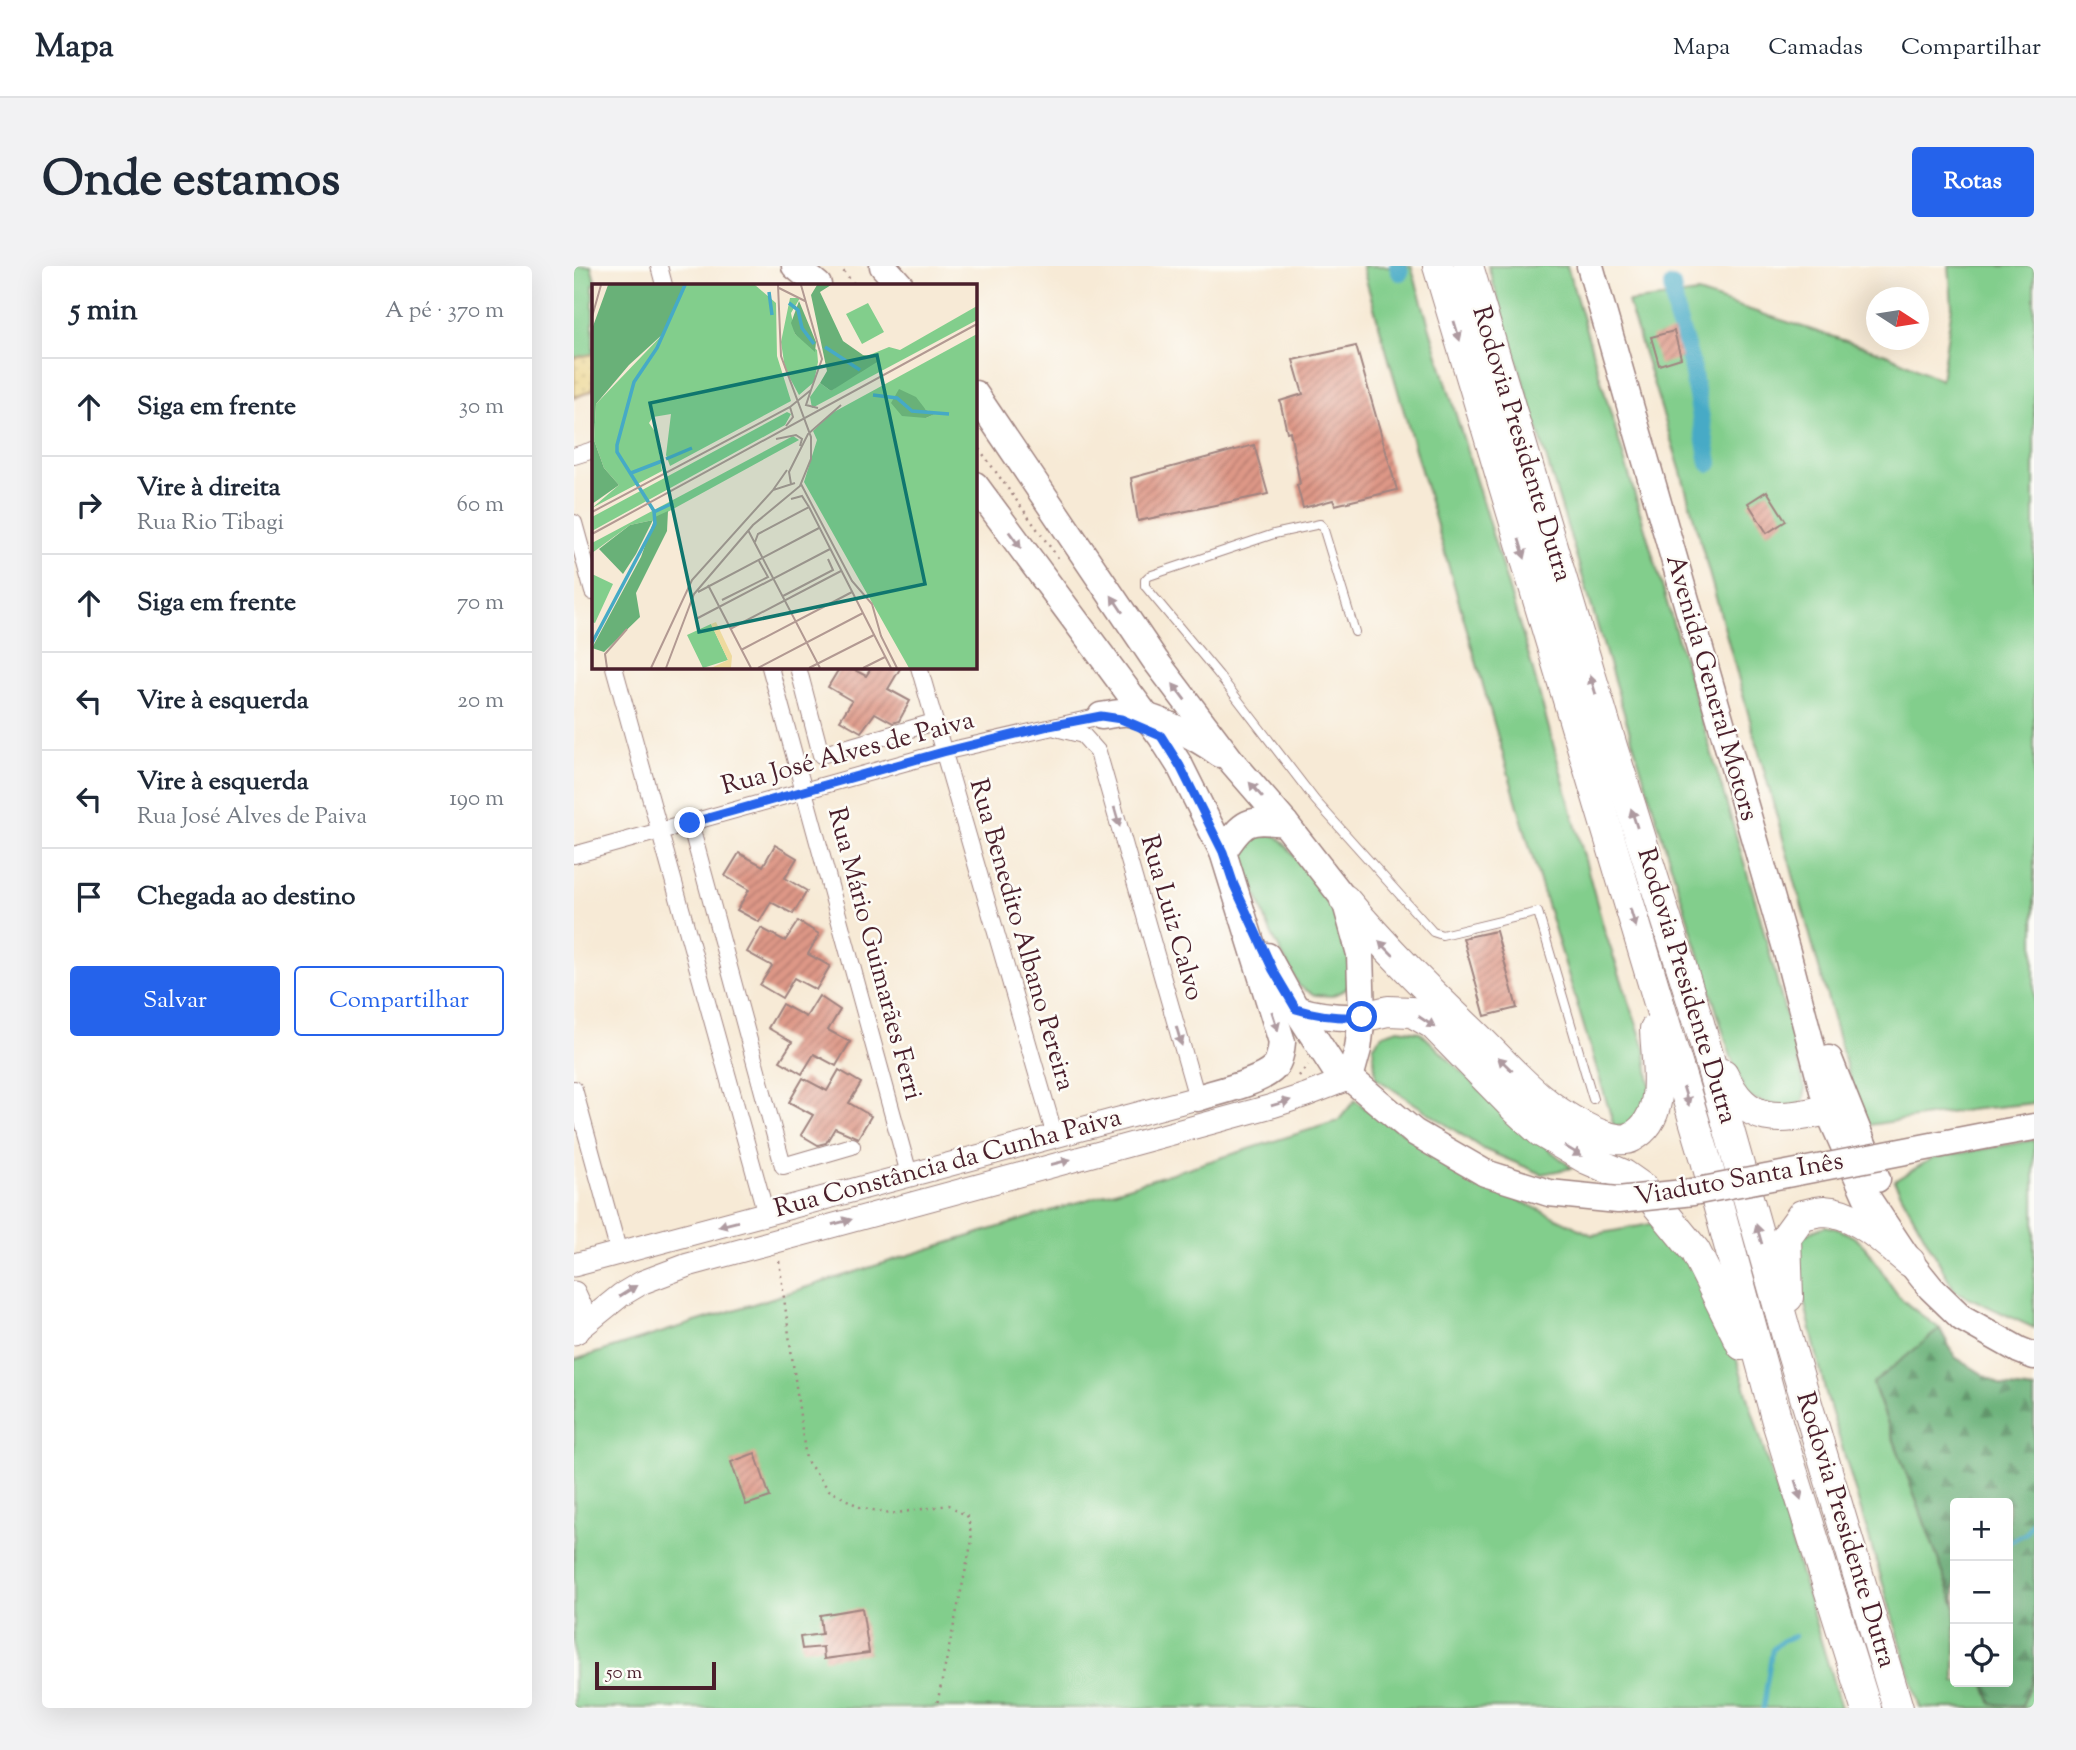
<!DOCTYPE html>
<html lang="pt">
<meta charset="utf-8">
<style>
:root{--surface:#fff;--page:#f2f2f3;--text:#1f2937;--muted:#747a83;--line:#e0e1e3;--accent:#2563eb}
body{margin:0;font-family:"Sorts Mill Goudy",serif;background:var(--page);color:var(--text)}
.controls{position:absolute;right:21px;bottom:21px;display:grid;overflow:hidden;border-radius:7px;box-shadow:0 7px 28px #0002}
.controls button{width:63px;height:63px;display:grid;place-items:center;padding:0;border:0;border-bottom:2px solid var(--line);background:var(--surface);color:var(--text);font:35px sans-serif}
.compass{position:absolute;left:1292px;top:21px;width:63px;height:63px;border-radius:50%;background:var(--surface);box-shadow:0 7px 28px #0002;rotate:102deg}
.scale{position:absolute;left:21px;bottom:18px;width:121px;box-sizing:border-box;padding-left:7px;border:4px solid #4a1f2b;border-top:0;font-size:19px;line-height:24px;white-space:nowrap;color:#4a1f2b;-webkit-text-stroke:5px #fdfcf7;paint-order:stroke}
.stop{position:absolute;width:21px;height:21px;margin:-16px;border:5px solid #2563eb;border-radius:50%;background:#fff}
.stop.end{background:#2563eb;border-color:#fff;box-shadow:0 2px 7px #0008}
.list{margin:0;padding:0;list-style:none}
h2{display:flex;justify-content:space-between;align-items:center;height:91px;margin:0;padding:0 28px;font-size:30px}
h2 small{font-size:23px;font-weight:400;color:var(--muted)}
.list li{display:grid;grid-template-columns:46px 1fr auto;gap:21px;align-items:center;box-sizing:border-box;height:98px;padding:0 28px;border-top:2px solid var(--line)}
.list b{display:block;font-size:26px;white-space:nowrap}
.list p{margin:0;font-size:23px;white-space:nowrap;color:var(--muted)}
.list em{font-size:23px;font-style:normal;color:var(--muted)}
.actions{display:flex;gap:14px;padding:21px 28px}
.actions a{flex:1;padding:16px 0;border:2px solid var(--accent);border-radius:7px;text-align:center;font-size:24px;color:var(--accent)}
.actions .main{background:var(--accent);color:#fff}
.icon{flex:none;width:38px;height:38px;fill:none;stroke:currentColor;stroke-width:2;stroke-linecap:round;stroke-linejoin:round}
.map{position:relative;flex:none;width:1460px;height:1442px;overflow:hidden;border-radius:7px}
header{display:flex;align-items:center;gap:42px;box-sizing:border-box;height:98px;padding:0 35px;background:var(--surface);border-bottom:2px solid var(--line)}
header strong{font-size:33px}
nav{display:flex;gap:38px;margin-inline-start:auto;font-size:24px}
.intro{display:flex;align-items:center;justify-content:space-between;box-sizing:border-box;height:168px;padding:0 42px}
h1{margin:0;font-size:49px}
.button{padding:18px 32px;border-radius:7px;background:var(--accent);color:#fff;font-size:24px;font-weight:700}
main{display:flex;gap:42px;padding:0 42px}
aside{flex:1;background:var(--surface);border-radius:7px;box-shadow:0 7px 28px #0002}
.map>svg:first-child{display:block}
.grass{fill:#82ce8c;stroke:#66765c;stroke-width:2}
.forest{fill:url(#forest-firs);stroke:#5a6852;stroke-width:2}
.sand{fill:url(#sand-dots);stroke:#9c7c64;stroke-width:2}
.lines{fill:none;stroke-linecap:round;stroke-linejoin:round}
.stream{stroke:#46aac6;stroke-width:4.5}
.canal{stroke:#46aac6;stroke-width:18}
.building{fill:url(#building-hatch)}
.lane-casing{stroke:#a08480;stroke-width:10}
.street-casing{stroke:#a08480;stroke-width:18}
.secondary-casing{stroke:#a08480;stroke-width:25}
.primary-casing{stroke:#a08480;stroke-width:29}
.highway-casing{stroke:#a08480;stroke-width:32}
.path{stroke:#a08480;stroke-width:2.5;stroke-dasharray:2 5;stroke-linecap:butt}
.lane{stroke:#fff;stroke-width:8}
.street{stroke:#fff;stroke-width:16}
.secondary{stroke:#fff;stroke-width:23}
.primary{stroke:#fff;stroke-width:26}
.highway{stroke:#fff;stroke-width:30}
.primary-bridge-casing{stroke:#a08480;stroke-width:29;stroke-linecap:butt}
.primary-bridge{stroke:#fff;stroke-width:26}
.oneway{fill:#ae9aa0}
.route{stroke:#2563eb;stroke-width:9}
.labels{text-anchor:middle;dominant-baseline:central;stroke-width:5;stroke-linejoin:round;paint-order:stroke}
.street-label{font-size:26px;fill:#4a1f2b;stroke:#fdfcf7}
.inset-river{fill:none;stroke:#46aac6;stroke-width:3.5}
.inset-road{fill:none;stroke:#b29992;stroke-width:2}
.view{fill:#0f766e;fill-opacity:0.15;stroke:#0f766e;stroke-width:3.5}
.inset-edge{fill:none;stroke:#4a1f2b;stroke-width:3.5}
</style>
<header>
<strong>Mapa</strong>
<nav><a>Mapa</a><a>Camadas</a><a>Compartilhar</a></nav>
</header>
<div class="intro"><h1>Onde estamos</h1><a class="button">Rotas</a></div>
<main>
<aside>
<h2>5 min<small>A pé · 370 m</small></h2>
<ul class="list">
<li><svg class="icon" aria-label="ahead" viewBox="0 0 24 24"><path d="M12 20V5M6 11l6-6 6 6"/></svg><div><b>Siga em frente</b></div><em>30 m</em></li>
<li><svg class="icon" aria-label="right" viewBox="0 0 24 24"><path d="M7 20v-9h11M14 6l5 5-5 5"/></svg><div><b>Vire à direita</b><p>Rua Rio Tibagi</p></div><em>60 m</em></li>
<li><svg class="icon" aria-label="ahead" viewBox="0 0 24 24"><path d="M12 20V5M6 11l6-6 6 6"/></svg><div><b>Siga em frente</b></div><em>70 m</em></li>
<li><svg class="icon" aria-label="left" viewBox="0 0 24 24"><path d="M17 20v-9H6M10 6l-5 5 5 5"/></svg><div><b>Vire à esquerda</b></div><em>20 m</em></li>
<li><svg class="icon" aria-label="left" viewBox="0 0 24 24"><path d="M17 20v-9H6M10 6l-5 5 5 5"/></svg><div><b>Vire à esquerda</b><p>Rua José Alves de Paiva</p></div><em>190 m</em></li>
<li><svg class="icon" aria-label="arrive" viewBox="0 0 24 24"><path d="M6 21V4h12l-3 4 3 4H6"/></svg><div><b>Chegada ao destino</b></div></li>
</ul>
<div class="actions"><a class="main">Salvar</a><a>Compartilhar</a></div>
</aside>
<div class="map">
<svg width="1460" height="1442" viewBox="0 0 1460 1442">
<defs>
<pattern id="forest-firs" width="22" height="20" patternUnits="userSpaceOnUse" patternTransform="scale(1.75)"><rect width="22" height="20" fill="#69b178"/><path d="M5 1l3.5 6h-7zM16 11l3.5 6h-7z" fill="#588f63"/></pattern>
<pattern id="sand-dots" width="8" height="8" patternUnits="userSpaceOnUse" patternTransform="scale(1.75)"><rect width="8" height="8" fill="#eeda9e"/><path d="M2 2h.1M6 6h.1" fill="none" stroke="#cebb88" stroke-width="1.8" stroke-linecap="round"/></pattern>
<pattern id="building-hatch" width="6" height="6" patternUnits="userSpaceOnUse" patternTransform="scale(1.75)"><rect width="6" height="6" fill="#de9887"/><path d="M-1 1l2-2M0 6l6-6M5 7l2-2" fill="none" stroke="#b67b6f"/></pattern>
</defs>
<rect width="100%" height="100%" fill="#fdfcf7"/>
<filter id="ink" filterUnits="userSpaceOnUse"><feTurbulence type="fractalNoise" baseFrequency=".0143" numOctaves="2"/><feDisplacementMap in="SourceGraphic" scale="14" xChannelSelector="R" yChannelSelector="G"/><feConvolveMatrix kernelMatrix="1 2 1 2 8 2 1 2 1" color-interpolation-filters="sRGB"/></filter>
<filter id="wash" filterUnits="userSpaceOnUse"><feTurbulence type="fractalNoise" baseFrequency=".00686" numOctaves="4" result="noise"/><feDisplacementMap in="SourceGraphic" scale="28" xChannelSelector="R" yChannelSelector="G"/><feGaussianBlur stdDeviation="1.57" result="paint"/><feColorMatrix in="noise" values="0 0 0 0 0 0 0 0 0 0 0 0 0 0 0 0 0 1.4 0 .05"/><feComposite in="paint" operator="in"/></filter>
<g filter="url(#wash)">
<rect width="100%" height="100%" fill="#f7ead6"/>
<g class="grass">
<path d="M0,0H17L22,19H19V88L0,92Z"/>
<path d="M788,0H837L955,390L1030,663L1071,782L1077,825L1065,853L1052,860H1040L958,589Z"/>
<path d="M914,0H993L1185,647L1231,822L1230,834L1215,844L1173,831L1157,791L1064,493Z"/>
<path d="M1375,0H1460V837L1394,844L1289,860L1107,206L1054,36L1124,27L1315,89L1367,114L1378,40Z"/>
<path d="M696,565L707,574L757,632L778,704L774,722L758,730L741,729L725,720L697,667L669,594L671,574L681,568Z"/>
<path d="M824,763L846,766L936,852L998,902L968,908L909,883L802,812L799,780L809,768Z"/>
<path d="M781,834L799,848L909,917L1018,969L1081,957L1117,995L1163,1094L1267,1442H0V1094L764,855Z"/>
<path d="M1460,874V1062L1381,1025L1320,915L1359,892Z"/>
<path d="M1252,960C1296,969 1299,997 1324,1029C1335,1042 1353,1052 1366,1063L1299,1118L1381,1339V1416H1410L1418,1438L1448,1440L1460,1408V1442H1346L1251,1124L1222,1000C1222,974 1226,968 1252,960Z"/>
</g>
<path class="forest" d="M1366,1063L1381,1091L1428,1120L1460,1124V1408L1448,1440L1418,1438L1410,1416H1434V1237H1381V1339L1299,1117Z"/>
<path class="sand" d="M19,88V124L0,132V92Z"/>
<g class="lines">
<g class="stream">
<path d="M1434,1277L1452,1267L1460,1252"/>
<path d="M1189,1442L1198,1384L1209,1374L1221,1370"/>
</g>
<g class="canal">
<path d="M824,0L826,6"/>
<path d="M1098,20L1103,51L1117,97L1135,197"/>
</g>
</g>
<g id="blocks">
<g class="building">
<path d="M1100,65L1107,92L1085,99L1077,71Z"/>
<path d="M782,80L823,224L761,239L759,234L729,242L723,219L726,218L716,165L713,166L706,135L729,128L719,94Z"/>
<path d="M680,179L694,228L564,255L557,212Z"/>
<path d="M1193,225L1212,255L1193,267L1174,237Z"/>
<path d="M266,401H275L292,410L298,401H327L314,423L336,435L325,455L319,457L301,447L287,466L266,454L278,435L254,421Z"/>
<path d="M201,579L223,592L211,612L233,625L219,648L197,636L185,656L163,644L175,624L151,610L165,587L189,600Z"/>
<path d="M224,655L245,668L234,688L256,700L242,724L220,712L208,732L186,719L198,700L173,686L187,662L211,675Z"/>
<path d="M922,665L943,742L911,750L889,672Z"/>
<path d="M245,730L266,744L254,764L276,776L262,800L240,788L228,808L206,795L218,776L194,762L208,738L232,751Z"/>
<path d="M265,804L287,817L275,837L297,850L284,872L261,862L252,877L244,879L227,869L239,849L215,836L229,812L253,825Z"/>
<path d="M181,1187L196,1231L172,1239L157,1196Z"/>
<path d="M288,1342L295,1387L250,1393L249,1381L228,1383L226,1371L248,1368L246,1349Z"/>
</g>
</g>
</g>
<g filter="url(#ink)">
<use href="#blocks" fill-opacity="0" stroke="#a08480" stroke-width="2"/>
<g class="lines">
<g class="lane-casing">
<path id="lane" d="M781,366L749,261L746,258L700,268L575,310L571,314V320L645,409L741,534L859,666L868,669L964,646L1019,833"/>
</g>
<g class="street-casing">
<g id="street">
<path d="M85,0L90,19"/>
<path d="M0,190L19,184"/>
<path d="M0,257L19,326"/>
<path d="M40,401L192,948"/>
<path d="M196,401L335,908"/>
<path d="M224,401L247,489L360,456"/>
<path d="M345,401L481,870"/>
<path d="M482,462L509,469L524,486L623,832"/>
<path d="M116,557L209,900L278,880"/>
<path d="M0,589L369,486L527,450L535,446"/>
<path d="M0,823L45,987"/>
</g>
</g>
<g class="secondary-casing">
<g id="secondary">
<path d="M0,999L623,832"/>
<path d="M0,1027L6,1040L4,1065"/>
<path d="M0,1067L47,1029L69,1016L114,999L698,840L732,829L776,812"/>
</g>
</g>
<g class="primary-casing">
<g id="primary">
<path d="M221,0L244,19"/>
<path d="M309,0L326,19"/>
<path d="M1016,0L1213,686L1254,844L1292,930L1336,996L1357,1022L1388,1052L1445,1084L1460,1090"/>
<path d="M401,128L581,394L659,497L711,557L771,634L786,688L788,751L784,783L776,812"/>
<path d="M401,219L587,470L606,500L649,586L708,776C707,785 706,795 700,802C686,817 642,826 623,832"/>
<path d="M527,450C536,449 546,446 555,447C583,450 624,472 646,488"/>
<path d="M649,586C670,554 673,553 711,557"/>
<path d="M693,690L722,743L760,802L776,812L840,866L911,907"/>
<path d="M722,743C744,750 765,752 788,751"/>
<path d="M1255,793L1303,913"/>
<path d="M1420,868L1460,861"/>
</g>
</g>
<g class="highway-casing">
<g id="highway">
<path d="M864,0L1132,894L1204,1159L1292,1442"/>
<path d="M894,0L1039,484L1125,757L1216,1081L1324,1442"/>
<path d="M771,634C811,682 855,725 900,768C922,789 942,812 965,831C982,846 1037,883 1058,871C1095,851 1082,798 1081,763"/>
<path d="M788,751L814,745L838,746L859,758L944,845L967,866L1013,893L1050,909L1070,923L1121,985L1168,1079"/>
<path d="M1149,808C1173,861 1205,854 1254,844"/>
<path d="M1214,1031L1212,971L1228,949C1235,948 1243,945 1250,945C1283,946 1312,977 1336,996"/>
</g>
</g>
<g class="path">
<path d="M265,0L281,19"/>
<path d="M401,177L487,296"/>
<path d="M725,810L734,799"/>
<path d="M205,995L232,1194L255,1224L286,1241L316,1248L375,1239L394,1251L398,1274L363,1438"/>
</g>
<use href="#lane" class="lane"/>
<use href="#street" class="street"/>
<use href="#secondary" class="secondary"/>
<use href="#primary" class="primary"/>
<use href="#highway" class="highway"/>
<g class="primary-bridge-casing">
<path id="primary-bridge" d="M911,907L975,927L1044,934L1119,926L1420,868"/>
</g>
<use href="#primary-bridge" class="primary-bridge"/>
</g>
<defs><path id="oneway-solid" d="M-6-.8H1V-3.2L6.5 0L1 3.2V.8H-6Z" transform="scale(1.75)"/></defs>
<g class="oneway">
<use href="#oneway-solid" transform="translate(883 65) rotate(73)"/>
<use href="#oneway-solid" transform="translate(441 274) rotate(54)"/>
<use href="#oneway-solid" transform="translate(948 283) rotate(73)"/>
<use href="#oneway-solid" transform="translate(543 338) rotate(-124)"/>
<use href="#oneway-solid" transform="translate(1019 419) rotate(-107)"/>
<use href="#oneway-solid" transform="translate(605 426) rotate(-127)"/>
<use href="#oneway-solid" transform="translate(682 524) rotate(-131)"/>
<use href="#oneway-solid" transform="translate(543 551) rotate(74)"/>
<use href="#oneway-solid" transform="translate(1060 552) rotate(-108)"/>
<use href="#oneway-solid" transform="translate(1059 652) rotate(73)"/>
<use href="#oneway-solid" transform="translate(812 682) rotate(-135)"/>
<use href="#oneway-solid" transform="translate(701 755) rotate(72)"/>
<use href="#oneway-solid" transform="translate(853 756) rotate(33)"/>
<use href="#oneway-solid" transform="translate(605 770) rotate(74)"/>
<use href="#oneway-solid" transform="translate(931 798) rotate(-136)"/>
<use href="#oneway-solid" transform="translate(1112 830) rotate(73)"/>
<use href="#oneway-solid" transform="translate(707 837) rotate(-16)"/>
<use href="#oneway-solid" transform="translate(999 885) rotate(31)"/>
<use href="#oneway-solid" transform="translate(487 896) rotate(-15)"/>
<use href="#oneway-solid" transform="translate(268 956) rotate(-15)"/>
<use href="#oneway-solid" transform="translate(154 958) rotate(165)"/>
<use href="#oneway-solid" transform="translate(1185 968) rotate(-106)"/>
<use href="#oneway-solid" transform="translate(54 1025) rotate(-32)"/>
<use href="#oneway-solid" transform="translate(1224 1224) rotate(73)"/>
</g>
</g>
<g class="lines" filter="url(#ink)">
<path class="route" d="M116,557L369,486L475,460L527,450L547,453L587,470L606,500L649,586L660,619L699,704L722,743C744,750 765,752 788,751"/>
</g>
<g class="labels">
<g class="street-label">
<text transform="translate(947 178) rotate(73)">Rodovia Presidente Dutra</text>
<text transform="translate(1137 422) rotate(74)">Avenida General Motors</text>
<text transform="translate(274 488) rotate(-15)">Rua José Alves de Paiva</text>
<text transform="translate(597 652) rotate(74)">Rua Luiz Calvo</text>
<text transform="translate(447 669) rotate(74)">Rua Benedito Albano Pereira</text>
<text transform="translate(300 688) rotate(75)">Rua Mário Guimarães Ferri</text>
<text transform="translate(1112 720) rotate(73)">Rodovia Presidente Dutra</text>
<text transform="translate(374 898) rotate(-15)">Rua Constância da Cunha Paiva</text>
<text transform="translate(1165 914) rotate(-10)">Viaduto Santa Inês</text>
<text transform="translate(1271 1264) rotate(73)">Rodovia Presidente Dutra</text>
</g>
</g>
<g transform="translate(18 18)">
<rect width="385" height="385" fill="#f7ead6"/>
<path d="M93,1H163L184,19L185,72L199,117L78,182L74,171L79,130L61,133L57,139L64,149L70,187L0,224L27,201L12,184L2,156L4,120L72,49ZM198,14H208L199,29L203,50L225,66L226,78L222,98L207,111L193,85L189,58ZM276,19L292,48L270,60L254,30ZM385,22V36L220,124L218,113L228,99L239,107L284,73L275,72L297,63L308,66ZM385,50V384H317L212,198L225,156L221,147L240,129ZM307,106L334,126L344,129L334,134L305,114ZM195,128L199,130L193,141L0,247V233ZM201,152L207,156L61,236L38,241L0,269V259ZM0,290L21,300L3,339L0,338ZM119,340L136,376L111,384L95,351Z" fill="#82ce8c" fill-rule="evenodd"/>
<path d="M16,1H93L72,49L37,81L4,120L2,156L12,184L27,201L0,220V45ZM225,1H239L228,8L251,57L271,71L285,73V78L239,107L228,99L235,87L219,11ZM207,17L224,58L223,68L203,50L199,39ZM307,105L324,113L334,126L345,129L334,134L310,132L299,119ZM76,227L75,247L44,309L48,333L12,368L0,364L49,273L63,233ZM61,236L44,270L31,290L7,265L38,241Z" fill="#69b178"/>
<path d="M124,338L140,372L139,384H119L136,376L119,340Z" fill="#eeda9e"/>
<path class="inset-river" d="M177,8L180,31M197,19L206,26L210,44L222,60M233,63L268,86M281,111L305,114L320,127L357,130M74,175L100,164M39,189L70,177M62,228L81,219M0,359L63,240L62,227L25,168V161L42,98L65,64L93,1"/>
<path class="inset-road" d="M187,4L213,17M0,33L9,1M219,106L214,121L226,124M194,142L201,133L198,123M184,155L204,151L210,155L208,162M199,200L197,188L216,150L249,121M209,200L260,297L280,320L289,352L305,384M181,206L195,186M199,215L210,212L217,223M0,228L198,123L219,106L230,75L209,1M156,246L228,384M0,250L385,40M163,258L166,250L217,223L299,384M116,301L159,384M106,308L227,244M191,312L241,286L236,275M130,316L176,293L167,277M104,335L238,265M138,345L249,287M149,366L260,308M15,384L13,370L35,345M59,384L100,296L181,206L203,199M74,384L102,310L161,241L208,202L219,175V153L189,72L186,1M166,384L271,329M217,384L282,351M271,384L293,373"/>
<path class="view" d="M285,71L333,300L107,348L58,119Z"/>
<rect width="385" height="385" class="inset-edge"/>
</g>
</svg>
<div class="controls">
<button>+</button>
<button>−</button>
<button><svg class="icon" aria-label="locate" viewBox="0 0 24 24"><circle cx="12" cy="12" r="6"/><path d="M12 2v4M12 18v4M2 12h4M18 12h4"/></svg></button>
</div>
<svg class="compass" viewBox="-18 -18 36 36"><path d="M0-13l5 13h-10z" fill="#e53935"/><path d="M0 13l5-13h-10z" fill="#747a83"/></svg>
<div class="scale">50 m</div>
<div class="stop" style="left:788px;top:751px"></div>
<div class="stop end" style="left:116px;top:557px"></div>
</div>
</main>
